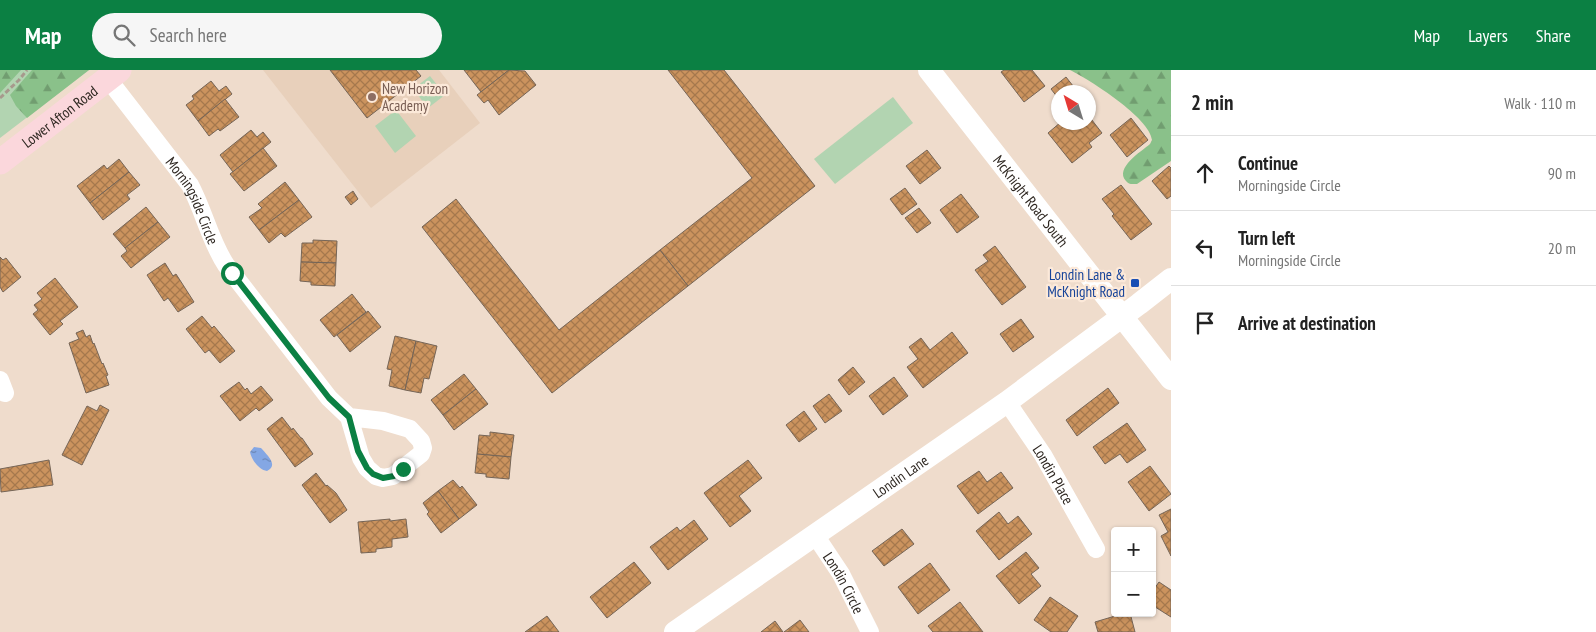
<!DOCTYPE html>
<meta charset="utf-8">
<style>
:root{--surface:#fff;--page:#f6f6f6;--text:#222;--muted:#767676;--line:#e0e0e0;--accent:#0b8043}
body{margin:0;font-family:"PT Sans Narrow",sans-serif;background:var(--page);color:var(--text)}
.controls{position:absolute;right:15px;bottom:15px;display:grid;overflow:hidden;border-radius:5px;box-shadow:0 1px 4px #0004}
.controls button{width:45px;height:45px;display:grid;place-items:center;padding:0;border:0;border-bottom:1px solid var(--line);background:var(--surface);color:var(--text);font:25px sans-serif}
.compass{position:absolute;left:1051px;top:15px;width:45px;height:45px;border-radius:50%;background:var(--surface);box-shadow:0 1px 4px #0004;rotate:322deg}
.stop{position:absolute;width:15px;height:15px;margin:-11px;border:4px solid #0b8043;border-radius:50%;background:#fff}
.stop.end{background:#0b8043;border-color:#fff;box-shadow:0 1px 5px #0008}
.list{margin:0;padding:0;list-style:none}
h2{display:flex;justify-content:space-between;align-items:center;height:65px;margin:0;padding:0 20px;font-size:21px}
h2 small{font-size:16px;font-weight:400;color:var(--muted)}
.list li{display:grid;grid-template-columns:32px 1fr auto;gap:15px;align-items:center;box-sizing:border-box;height:75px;padding:0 20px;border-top:1px solid var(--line)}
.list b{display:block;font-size:19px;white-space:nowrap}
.list p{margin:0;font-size:16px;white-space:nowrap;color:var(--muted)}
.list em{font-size:16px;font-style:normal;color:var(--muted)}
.icon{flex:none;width:28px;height:28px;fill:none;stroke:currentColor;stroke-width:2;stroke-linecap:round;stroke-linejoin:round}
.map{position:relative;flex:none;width:1171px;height:562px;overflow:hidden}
header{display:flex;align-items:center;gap:30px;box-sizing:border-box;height:70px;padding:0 25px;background:var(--accent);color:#fff}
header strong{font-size:24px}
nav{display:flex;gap:28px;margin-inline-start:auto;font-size:18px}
.search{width:350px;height:45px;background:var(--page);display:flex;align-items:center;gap:12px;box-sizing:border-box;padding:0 18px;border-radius:28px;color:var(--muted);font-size:19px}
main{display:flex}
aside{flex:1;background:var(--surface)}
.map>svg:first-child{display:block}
.built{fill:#e8d0bb}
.green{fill:#b2d4b1}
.forest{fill:url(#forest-firs)}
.water{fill:url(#water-ripples)}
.building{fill:url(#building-cross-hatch);stroke:#756557}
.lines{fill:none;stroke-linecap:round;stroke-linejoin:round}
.path{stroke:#a7998d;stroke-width:3;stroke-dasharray:5 2.5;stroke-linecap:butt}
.minor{stroke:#fff;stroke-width:18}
.tertiary{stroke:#fff;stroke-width:22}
.secondary{stroke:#fbd7dc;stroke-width:25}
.route{stroke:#0b8043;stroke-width:6}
.education-dot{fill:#8d6e63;stroke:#fce9d9;stroke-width:2}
.transit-dot{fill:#1a4fb4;stroke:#fce9d9;stroke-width:2}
.labels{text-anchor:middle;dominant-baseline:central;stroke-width:4.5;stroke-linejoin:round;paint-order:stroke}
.education-label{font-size:15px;fill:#785e54;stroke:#fce9d9;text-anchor:start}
.street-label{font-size:15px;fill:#2e2721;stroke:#fce9d9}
.transit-label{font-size:15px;fill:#164399;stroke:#fce9d9;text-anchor:end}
</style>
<header>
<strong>Map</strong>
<div class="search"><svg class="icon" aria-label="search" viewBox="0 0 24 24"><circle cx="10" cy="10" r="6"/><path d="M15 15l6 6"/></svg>Search here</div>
<nav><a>Map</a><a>Layers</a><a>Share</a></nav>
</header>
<main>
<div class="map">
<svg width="1171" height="562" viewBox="0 0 1171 562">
<defs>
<pattern id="forest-firs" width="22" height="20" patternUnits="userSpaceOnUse" patternTransform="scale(1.25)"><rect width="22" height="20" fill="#8ac18a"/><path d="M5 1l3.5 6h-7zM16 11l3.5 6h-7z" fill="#719d70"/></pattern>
<pattern id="water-ripples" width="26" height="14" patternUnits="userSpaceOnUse" patternTransform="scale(1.25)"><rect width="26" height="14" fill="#84a7e4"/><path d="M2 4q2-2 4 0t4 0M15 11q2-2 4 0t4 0" fill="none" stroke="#6c88b8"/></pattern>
<pattern id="building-cross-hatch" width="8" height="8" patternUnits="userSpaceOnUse" patternTransform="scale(1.25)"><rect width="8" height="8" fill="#cb935e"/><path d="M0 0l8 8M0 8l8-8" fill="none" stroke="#a5784d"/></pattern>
</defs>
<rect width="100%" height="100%" fill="#efdccc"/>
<path class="built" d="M263,0H439L480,53L371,138Z"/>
<g class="green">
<path d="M0,0H89L0,68Z"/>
<path d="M430,6L445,25L428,38L413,19Z"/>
<path d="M893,27L913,53L835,114L814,89Z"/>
<path d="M396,40L416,66L395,83L375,56Z"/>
</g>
<g class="forest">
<path d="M0,0H21L0,23Z"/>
<path d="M32,0H89L27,48L16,36L10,25Z"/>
<path d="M1070,0H1171V91L1137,114C1132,114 1129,115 1126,111C1114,98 1142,81 1150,74L1152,70C1150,48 1090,10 1070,0Z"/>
</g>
<path class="water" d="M254,377L261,378C267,385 279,395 267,401C259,400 251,389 250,382Z"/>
<g class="building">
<path d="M330,0H416L421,6L367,48Z"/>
<path d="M464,0H509L481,22Z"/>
<path d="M509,0L525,1L536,15L499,45L488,30L484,33L477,25Z"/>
<path d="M668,0H724L815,116L688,216L660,180L752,108Z"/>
<path d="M1004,0H1032L1045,16L1024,32L1001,2Z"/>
<path d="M1066,7L1077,21L1076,22H1058V28L1051,19Z"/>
<path d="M211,11L219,21L226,16L232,24L198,51L186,35L194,29L192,26Z"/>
<path d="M225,29L239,47L220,61L218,59L209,66L198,51Z"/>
<path d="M424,32L428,38L421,44L416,38Z"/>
<path d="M1088,45L1102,63L1089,73L1092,77L1072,93L1048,63L1061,52H1072L1074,55L1078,52H1088Z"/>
<path d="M1131,48L1148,70L1127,87L1110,65Z"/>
<path d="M251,60L257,67L263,62L271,72L233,102L220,85Z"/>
<path d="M263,78L277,96L244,121L230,104Z"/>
<path d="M927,80L941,98L920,114L906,96Z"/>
<path d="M119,89L129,102L90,133L77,116L104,95L107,99Z"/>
<path d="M1169,96L1171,98V126L1167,129L1152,111Z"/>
<path d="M129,102L140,115L127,125L130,129L103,150L90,133Z"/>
<path d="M285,112L299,130L259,160L249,147L262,138L258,134Z"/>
<path d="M1121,115L1152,154L1131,170L1112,146L1114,144L1102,129Z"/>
<path d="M905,118L917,134L902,145L890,129Z"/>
<path d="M353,121L358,129L351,135L345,127Z"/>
<path d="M961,124L979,147L957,163L940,140Z"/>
<path d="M456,129L559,260L660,180L688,216L552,323L422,157Z"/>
<path d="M299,130L312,147L285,167L281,163L269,173L259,160Z"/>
<path d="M146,137L158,152L125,178L113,164Z"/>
<path d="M919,138L931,153L917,163L905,148Z"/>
<path d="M158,152L170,167L131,198L121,186L127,181L125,178Z"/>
<path d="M313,170L337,171L336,193L301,192L302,173H313Z"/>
<path d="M995,176L1026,217L1002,235L975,200L988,191L983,185Z"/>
<path d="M0,187L3,190L6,188L21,207L3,222L0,217Z"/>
<path d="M301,192L336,193L335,216L311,215V212L300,211Z"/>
<path d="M165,193L173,206L176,204L194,232L178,242L168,228L164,231L147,205Z"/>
<path d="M55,208L78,237L60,251L63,254L50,265L33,244L38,240L34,235L42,229L37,223Z"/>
<path d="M352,224L366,242L334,267L320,250Z"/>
<path d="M368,241L381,257L350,282L337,265Z"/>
<path d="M202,246L212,258L214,256L235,281L220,293L209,280L205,283L186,259Z"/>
<path d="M1021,249L1034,267L1013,282L1000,264Z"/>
<path d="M83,260L86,267L90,265L93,274L94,273L102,294L103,293L108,305L106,306L109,315L86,323L69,273L79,269L76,263Z"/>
<path d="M952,262L968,283L923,318L907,297L918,289L909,277L921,268L930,280Z"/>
<path d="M395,266L416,271L405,320L389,316L392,300L387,299Z"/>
<path d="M416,271L437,276L429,309L424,308L421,323L405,320Z"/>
<path d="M853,297L865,312L849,325L838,310Z"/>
<path d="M464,304L476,319L443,345L431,330Z"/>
<path d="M894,307L908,326L883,345L869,326Z"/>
<path d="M239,312L245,320L247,318L251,324L261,316L273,330L259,341L256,338L240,351L220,326Z"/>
<path d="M1108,318L1119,333L1077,366L1066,350Z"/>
<path d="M476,319L488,334L454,360L443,345Z"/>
<path d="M829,324L842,341L825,353L813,336Z"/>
<path d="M100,335L109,340L82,395L62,385L87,336L97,341Z"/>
<path d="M804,341L817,359L799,372L786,355Z"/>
<path d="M282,347L292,360L293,358L301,368H302L313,384L295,397L267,359Z"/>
<path d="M1127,353L1146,380L1127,393L1120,384L1105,394L1093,377Z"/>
<path d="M490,362L514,365L511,387L477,384L479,365L490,366Z"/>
<path d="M477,384L511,387L509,409L486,407V404L475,403Z"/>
<path d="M49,390L53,415L1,422L0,399Z"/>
<path d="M748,390L762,408L739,426L751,441L730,457L704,423Z"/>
<path d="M1150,396L1171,424L1149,441L1128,412Z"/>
<path d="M979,401L987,412L1001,402L1013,418L978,444L957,416Z"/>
<path d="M316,403L326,416L327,415L336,423L347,440L330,453L302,415Z"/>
<path d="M453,410L460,418L462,416L477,435L459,449L438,421Z"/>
<path d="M438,421L459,449L441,463L427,444L429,442L423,433Z"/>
<path d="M1171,439V486L1161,466L1168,462L1159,445Z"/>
<path d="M999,442L1008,454L1018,446L1032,464L999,490L976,461Z"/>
<path d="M390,449V451L406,449L408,467L392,469V477L376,479V482L361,483L358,452Z"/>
<path d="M694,450L708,469L668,500L650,477L677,457L680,461Z"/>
<path d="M902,459L914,474L884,496L872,481Z"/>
<path d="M1026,482L1039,498L1031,504L1041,516L1019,534L996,506Z"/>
<path d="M634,492L651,513L607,548L590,527Z"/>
<path d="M930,493L950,520L918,544L898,517Z"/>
<path d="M1159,512L1171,520V547L1152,535V522Z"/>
<path d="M1050,527L1078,546L1067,562H1051L1034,550Z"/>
<path d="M960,532L983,562H933L928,556Z"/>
<path d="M1125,543H1130L1135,562H1098L1095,552Z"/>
<path d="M547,546L559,562H525Z"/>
<path d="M800,550L809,562H784Z"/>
<path d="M775,551L783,562H761Z"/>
</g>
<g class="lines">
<path class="path" d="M0,28L19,10L27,0"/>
<g class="minor">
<path id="s1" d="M108,9L190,115C204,141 210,171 226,195L329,328L349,347L361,388L367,398L376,406L383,408L393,406L421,384L423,378L421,371L410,359L383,351L349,347"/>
<path d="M0,310L5,323"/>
<path id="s2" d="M1007,332L1043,385L1096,479"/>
<path id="s3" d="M815,465L841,504L870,562"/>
</g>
<g class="tertiary">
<path id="s4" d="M929,0L1171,309"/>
<path id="s5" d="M675,562L1007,332L1139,234L1171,209"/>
</g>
<path class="secondary" id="s6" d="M0,92L119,0"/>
</g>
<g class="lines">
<path class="route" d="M232,203L329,328L349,347L358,381L367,398L373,404L383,408L394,406L403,399"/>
</g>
<circle class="education-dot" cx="372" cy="27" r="5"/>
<rect class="transit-dot" x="1130" y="208" width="10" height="10" rx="2.5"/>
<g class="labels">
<g class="education-label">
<text x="382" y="18">New Horizon<tspan x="382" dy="17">Academy</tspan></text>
</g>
<g class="street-label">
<text stroke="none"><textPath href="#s6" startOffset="75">Lower Afton Road</textPath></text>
<text stroke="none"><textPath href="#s1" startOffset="149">Morningside Circle</textPath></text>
<text stroke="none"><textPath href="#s4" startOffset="166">McKnight Road South</textPath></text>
<text stroke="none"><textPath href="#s2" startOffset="86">Londin Place</textPath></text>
<text stroke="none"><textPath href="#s5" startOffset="274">Londin Lane</textPath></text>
<text stroke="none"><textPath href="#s3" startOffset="56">Londin Circle</textPath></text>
</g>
<g class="transit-label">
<text x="1125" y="204">Londin Lane &amp;<tspan x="1125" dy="17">McKnight Road</tspan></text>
</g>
</g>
</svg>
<div class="controls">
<button>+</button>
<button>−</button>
</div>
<svg class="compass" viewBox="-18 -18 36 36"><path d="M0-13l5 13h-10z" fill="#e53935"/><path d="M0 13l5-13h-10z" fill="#767676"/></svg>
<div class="stop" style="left:232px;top:203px"></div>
<div class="stop end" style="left:403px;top:399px"></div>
</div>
<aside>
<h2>2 min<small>Walk · 110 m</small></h2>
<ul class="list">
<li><svg class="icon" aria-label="ahead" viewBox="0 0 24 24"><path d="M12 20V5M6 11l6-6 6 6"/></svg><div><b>Continue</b><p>Morningside Circle</p></div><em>90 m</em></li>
<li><svg class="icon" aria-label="left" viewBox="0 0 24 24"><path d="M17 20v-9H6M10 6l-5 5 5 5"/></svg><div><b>Turn left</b><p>Morningside Circle</p></div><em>20 m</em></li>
<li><svg class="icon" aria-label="arrive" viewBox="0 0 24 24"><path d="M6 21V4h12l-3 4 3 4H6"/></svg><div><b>Arrive at destination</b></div></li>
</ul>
</aside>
</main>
